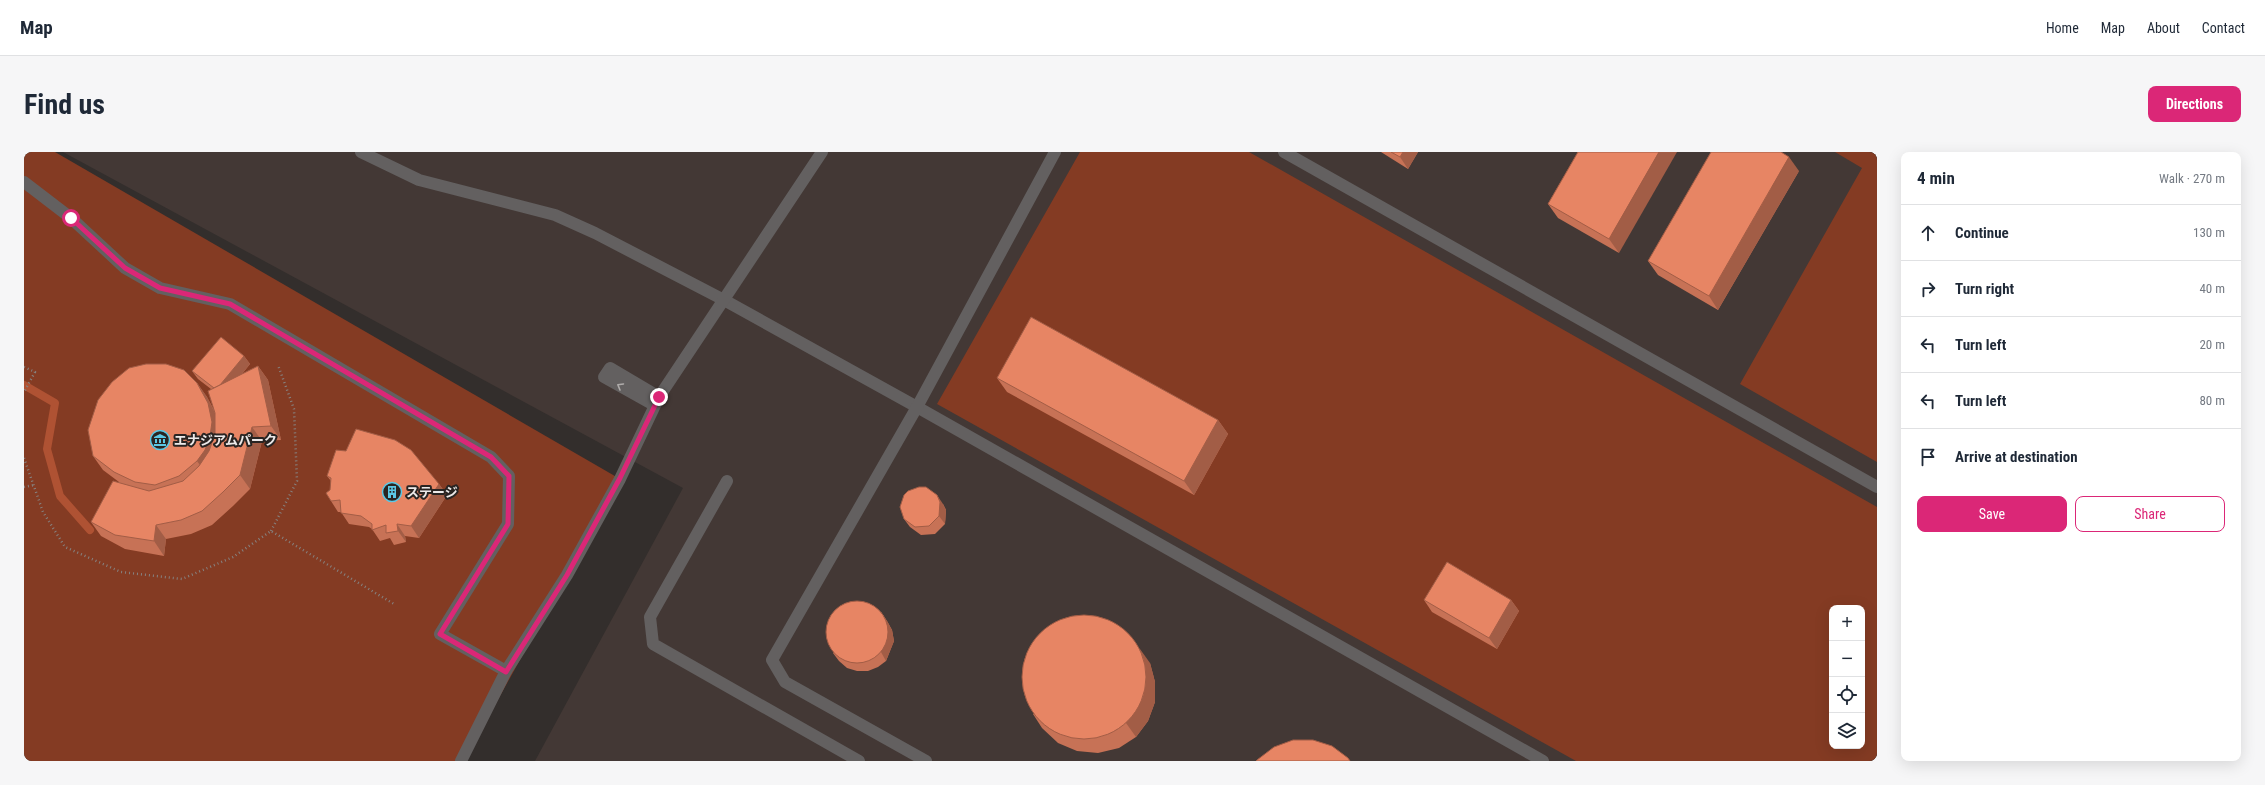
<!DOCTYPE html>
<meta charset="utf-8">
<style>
:root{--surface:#fff;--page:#f6f6f7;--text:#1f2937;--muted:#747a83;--line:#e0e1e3;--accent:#db2777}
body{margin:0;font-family:"Roboto Condensed","Noto Sans JP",sans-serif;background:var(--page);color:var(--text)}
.controls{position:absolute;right:12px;bottom:12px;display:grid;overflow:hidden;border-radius:8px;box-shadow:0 4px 16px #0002}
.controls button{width:36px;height:36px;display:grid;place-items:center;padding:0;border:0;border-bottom:1px solid var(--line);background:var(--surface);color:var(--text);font:20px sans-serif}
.stop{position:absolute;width:12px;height:12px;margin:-9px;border:3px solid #db2777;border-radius:50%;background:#fff}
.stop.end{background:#db2777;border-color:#fff;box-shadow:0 1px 4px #0008}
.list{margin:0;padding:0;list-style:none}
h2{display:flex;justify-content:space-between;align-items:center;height:52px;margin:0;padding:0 16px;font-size:17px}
h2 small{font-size:13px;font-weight:400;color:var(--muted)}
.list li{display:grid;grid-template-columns:26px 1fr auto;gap:12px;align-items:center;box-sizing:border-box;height:56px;padding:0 16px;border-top:1px solid var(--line)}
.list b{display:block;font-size:15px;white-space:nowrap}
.list em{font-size:13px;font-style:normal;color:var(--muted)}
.actions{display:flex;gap:8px;padding:12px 16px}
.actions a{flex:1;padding:9px 0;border:1px solid var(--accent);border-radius:8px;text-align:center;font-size:14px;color:var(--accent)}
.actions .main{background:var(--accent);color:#fff}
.icon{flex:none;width:22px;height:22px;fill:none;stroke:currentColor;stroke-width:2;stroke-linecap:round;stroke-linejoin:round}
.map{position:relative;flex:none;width:1853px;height:609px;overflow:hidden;border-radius:8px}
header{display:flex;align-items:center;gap:24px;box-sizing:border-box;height:56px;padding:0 20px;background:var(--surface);border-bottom:1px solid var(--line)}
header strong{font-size:19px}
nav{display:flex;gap:22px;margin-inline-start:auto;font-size:14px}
.intro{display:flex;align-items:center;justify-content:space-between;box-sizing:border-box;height:96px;padding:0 24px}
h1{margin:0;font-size:28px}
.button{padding:10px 18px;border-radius:8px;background:var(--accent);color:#fff;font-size:14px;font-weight:700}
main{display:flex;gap:24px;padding:0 24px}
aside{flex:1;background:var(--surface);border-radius:8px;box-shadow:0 4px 16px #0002}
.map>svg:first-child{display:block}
.built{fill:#433835;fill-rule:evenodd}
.green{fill:#843b23;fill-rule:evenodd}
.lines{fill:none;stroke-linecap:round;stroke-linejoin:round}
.stream{stroke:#af5233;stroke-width:8}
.path{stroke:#868280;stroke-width:2.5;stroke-dasharray:1 3;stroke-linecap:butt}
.minor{stroke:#636060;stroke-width:12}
.wall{fill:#c77256}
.shaded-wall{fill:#a25d46}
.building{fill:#e78564;stroke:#a25d46}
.oneway{stroke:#afacab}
.route{stroke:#db2777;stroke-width:5}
.labels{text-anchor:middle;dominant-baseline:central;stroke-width:4;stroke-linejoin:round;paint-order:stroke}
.poi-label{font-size:13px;font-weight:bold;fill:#edeae9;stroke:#292422;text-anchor:start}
</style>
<header>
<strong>Map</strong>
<nav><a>Home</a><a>Map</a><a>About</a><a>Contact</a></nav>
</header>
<div class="intro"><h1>Find us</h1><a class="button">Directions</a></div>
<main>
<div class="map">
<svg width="1853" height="609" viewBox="0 0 1853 609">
<rect width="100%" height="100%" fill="#332e2c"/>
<path class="built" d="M39,0H1853V609H511L659,336ZM1808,456H1838V594H1808Z"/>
<g class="green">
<path d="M0,0H31L596,327L440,609H0Z"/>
<path d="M1056,0H1225L1853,355V609H1552L913,252ZM1808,456H1838V594H1808Z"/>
<path d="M1811,0H1853V310L1716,232L1838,16Z"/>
</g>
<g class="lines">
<path class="stream" d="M0,233L31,251L23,297L36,344L66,378"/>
<g class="path">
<path d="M0,215L11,220L0,240"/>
<path d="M0,306L19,360L41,395L97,420L158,427L209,405L247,379L370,452"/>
<path d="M0,335L10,333"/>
<path d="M247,379L273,329L270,257L254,213"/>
</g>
<g class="minor">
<path d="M337,0L395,28L531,63L571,81L700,148L893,255L1519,609"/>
<path d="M1260,0L1853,335"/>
<path d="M0,30L47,66L101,116L136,136L206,152L467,305L485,324L484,372L416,482L482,519"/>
<path d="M630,253L580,225L586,216L635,245"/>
<path d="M703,329L626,465L629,492L835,609"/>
<path d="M437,609L482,519L543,423L596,327L635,245L798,0"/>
<path d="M902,609L761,530L748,508L893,255L1031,0"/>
</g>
</g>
<g class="wall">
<path d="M1357,0H1394L1384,17Z"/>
<path d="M1554,0L1595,101L1534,66L1524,52Z"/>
<path d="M1775,19L1694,158L1634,123L1624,109Z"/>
<path d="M220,204L226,212L218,222L234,214L244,228L257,288L238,289L226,337L209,354L188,373L167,382L142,387L140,404L101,397L77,384L67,370L95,330L79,318L69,304L173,231L183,245L190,258L187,237L174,227L168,219Z"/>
<path d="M973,226L1194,268L1204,282L1170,343L983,240Z"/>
<path d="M303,324L415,332L423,343L395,386L381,384L382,390L370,393L366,386L356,389L348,377L345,375L325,372L317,360H314L307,349V329Z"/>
<path d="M919,352L922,358L921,372L911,382L897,383L886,375L880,367Z"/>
<path d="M1400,448H1487L1495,459L1473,497L1408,460Z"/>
<path d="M857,460L863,469L868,478L870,489L862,509L854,515L844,519H833L823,516L815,509L809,501Z"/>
<path d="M1126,511L1131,530V550L1124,569L1112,585L1095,596L1074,601L1053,599L1034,591L1018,576L1009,562Z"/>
</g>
<g class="shaded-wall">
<path d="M1379,0H1394L1384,17L1376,5Z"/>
<path d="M1635,0H1653L1595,101L1585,87Z"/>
<path d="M1765,5L1775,19L1694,158L1685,144Z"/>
<path d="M220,204L226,212L198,246L192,238Z"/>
<path d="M234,214L244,228L257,288L247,274Z"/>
<path d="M173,231L183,245L193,265L198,284L183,323L173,309Z"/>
<path d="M1194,268L1204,282L1170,343L1160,329Z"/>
<path d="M228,275L238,289L226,337L216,323Z"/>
<path d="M415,332L423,343L395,386L387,374Z"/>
<path d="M913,343L919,352L922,358L921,372L915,364Z"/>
<path d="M373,372L381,384L382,390L374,379Z"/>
<path d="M132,373L142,387L140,404L130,389Z"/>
<path d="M1487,448L1495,459L1473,497L1465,486Z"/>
<path d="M857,460L863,469L868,478L870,489L862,509L857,500Z"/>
<path d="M1116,497L1126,511L1131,530V550L1124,569L1112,585L1102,571Z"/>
</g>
<g class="building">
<path d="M1367,0H1379L1376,5Z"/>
<path d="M1554,0H1635L1585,87L1524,52Z"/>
<path d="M1687,0H1757L1765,5L1685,144L1624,109Z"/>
<path d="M1007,165L1194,268L1160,329L973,226Z"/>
<path d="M197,185L220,204L196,233L190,236L168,219Z"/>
<path d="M122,212H142L160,218L173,231L184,251L188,270L186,284L181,298L173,309L155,324L131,333L111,330L90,320L69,304L64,278L74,248L88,230L105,216Z"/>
<path d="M234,214L247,274L228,275L216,323L199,340L178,359L157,368L132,373L130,389L91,383L67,370L89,329L125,339L159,329L175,314L185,299L191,282V261L184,239Z"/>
<path d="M332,277L371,288L387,298L415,332L387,374L373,372L374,379L362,381V373L348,378V372L337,364L317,361L316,348L307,349L302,341L306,338L307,326L303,324L312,298L322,299Z"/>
<path d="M895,335H902L913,343L916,350L915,364L905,374L891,375L880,367L876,355L880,343L884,339Z"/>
<path d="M1423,410L1487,448L1465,486L1400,448Z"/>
<circle cx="833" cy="480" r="31"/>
<circle cx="1060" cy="525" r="62"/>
<path d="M1269,588H1289L1308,594L1324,606L1326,609H1232L1233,608L1250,595Z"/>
</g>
<defs><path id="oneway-chevron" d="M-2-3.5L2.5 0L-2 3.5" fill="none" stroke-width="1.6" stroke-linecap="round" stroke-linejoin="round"/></defs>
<use class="oneway" href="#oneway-chevron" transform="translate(596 234) rotate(-150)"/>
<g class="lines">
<path class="route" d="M47,66L101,116L136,136L206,152L467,305L485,324L484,372L416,482L482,520L543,423L596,326L635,245"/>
</g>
<defs>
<g id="museum-ring" transform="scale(1)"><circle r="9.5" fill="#292422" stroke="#5bc8e6" stroke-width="1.5"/><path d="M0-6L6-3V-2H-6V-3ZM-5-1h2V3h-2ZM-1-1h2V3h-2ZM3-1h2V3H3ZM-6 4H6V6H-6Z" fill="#5bc8e6"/></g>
<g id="building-ring" transform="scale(1)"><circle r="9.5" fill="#292422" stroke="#5bc8e6" stroke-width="1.5"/><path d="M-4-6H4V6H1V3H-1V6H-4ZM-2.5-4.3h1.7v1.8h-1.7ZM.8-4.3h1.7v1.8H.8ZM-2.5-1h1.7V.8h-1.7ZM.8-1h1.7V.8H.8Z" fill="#5bc8e6"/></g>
</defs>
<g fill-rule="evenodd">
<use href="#museum-ring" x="136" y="288"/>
<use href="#building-ring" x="368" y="340"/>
</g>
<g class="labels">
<g class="poi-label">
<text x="150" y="288">エナジアムパーク</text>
<text x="382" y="340">ステージ</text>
</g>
</g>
</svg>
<div class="controls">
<button>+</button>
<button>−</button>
<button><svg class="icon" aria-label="locate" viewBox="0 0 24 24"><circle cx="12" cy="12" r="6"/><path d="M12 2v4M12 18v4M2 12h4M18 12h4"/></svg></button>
<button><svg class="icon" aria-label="layers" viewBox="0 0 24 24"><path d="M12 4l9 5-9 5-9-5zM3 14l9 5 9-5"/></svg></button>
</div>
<div class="stop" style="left:47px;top:66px"></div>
<div class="stop end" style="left:635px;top:245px"></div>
</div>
<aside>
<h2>4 min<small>Walk · 270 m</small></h2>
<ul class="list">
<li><svg class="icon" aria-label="ahead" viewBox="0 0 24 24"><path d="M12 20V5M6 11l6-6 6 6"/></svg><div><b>Continue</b></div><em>130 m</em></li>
<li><svg class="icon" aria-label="right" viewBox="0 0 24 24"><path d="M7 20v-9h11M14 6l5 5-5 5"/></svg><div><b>Turn right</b></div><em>40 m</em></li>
<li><svg class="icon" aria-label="left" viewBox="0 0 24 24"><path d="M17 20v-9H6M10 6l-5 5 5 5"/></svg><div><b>Turn left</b></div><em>20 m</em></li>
<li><svg class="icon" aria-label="left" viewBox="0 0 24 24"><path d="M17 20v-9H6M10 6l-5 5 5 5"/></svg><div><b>Turn left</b></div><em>80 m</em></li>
<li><svg class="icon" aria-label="arrive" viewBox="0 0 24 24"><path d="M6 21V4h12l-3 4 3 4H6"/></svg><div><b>Arrive at destination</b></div></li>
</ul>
<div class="actions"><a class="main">Save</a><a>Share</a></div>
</aside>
</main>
